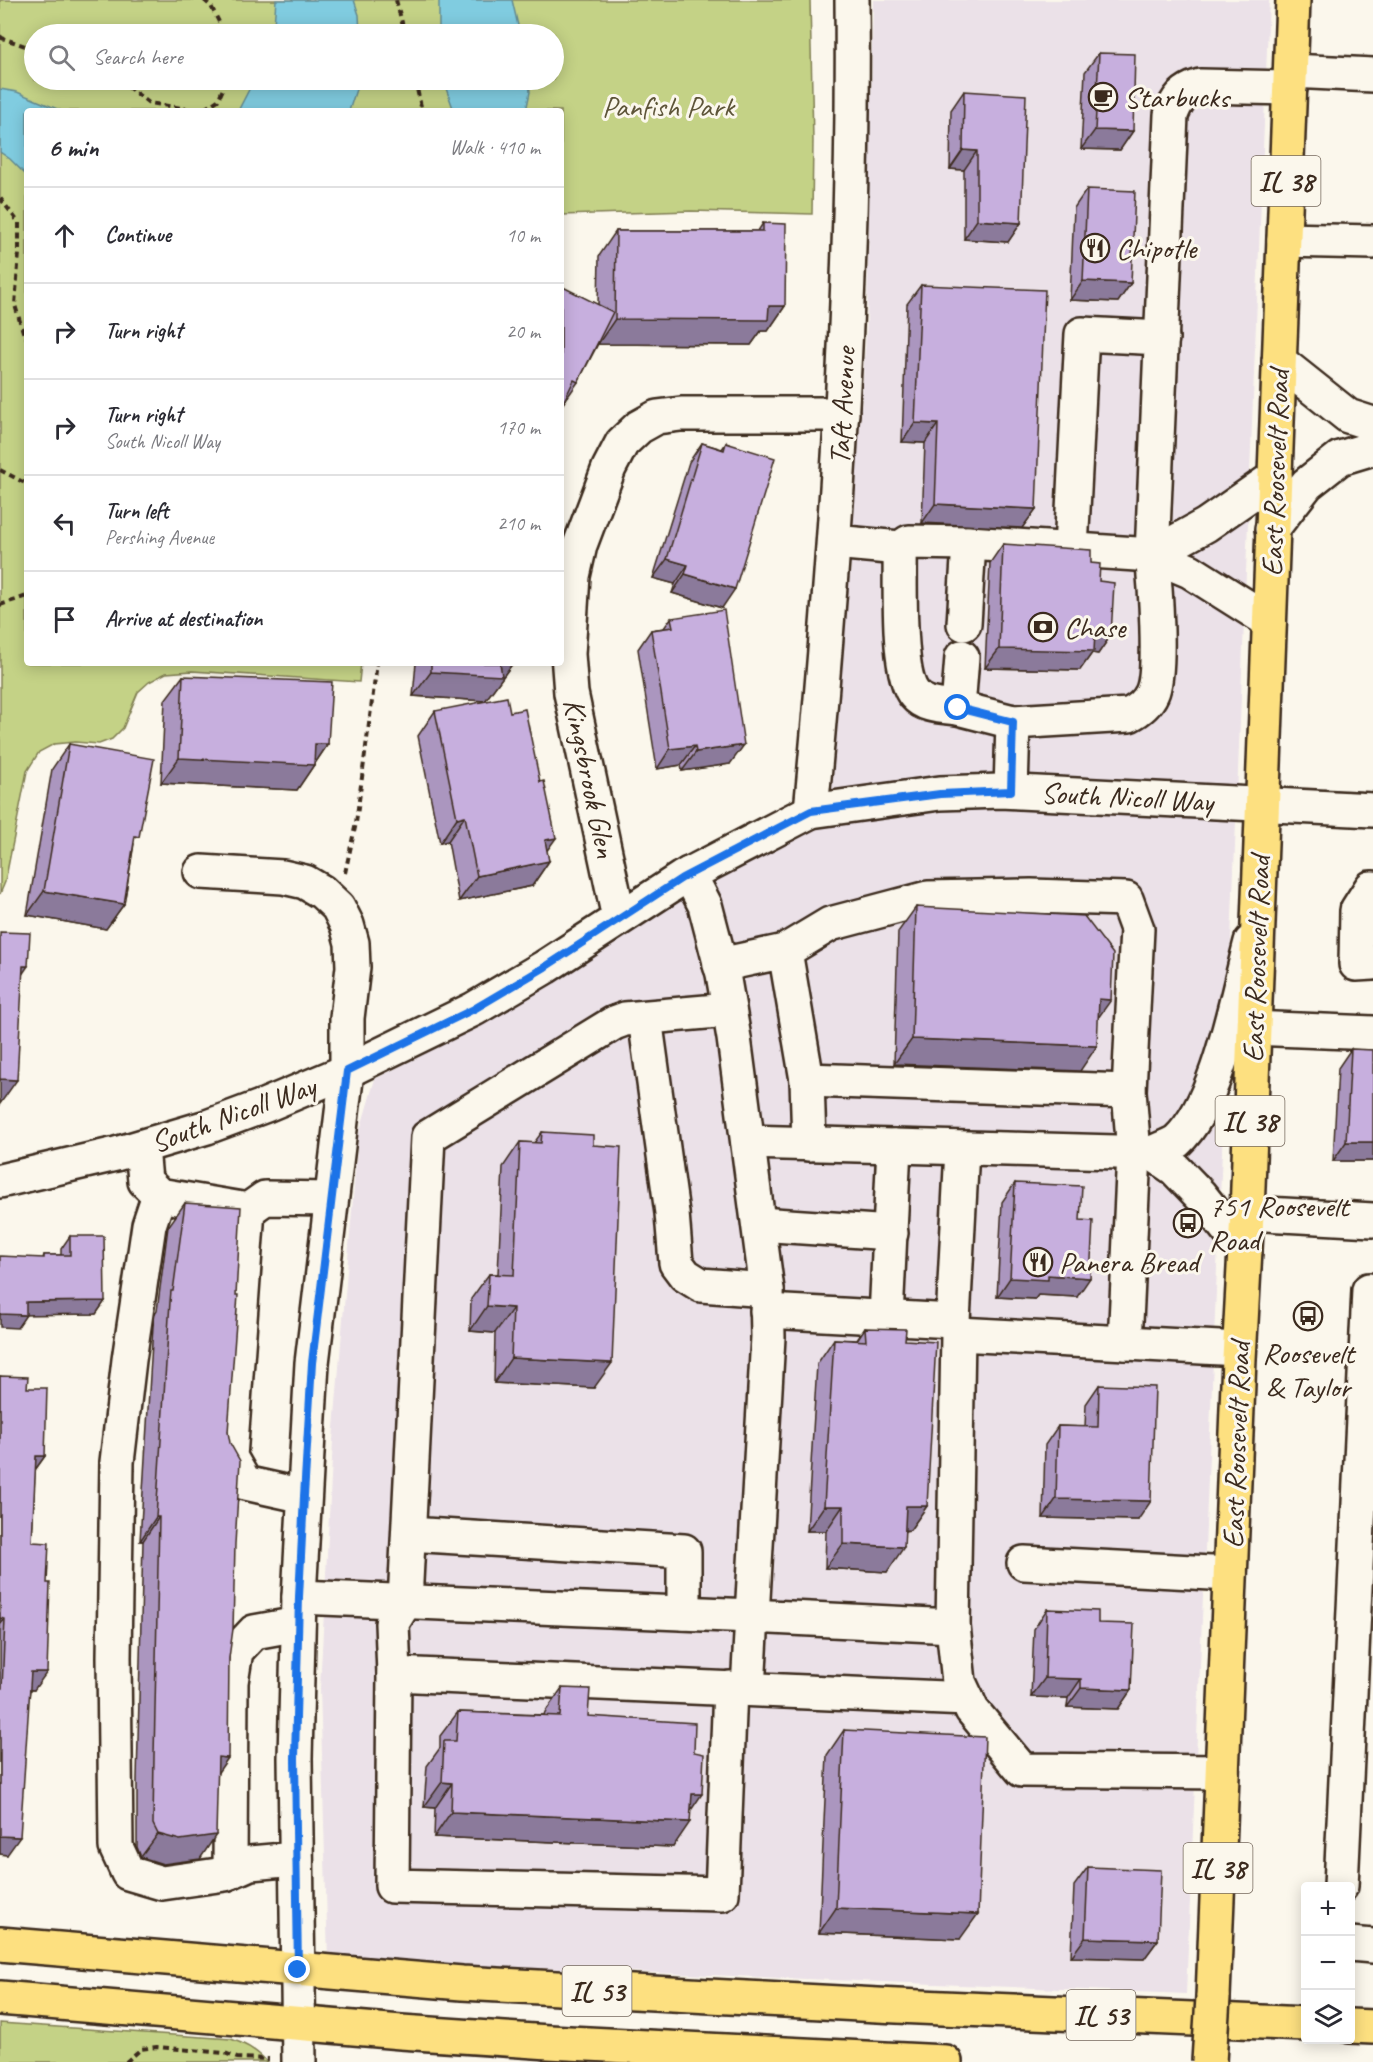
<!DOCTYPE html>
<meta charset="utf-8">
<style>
:root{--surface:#fff;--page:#f7f7f7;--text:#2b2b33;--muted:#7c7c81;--line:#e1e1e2}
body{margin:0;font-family:Caveat,sans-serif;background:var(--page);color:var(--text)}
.controls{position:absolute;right:18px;bottom:18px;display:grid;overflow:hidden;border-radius:6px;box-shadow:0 3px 15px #0003}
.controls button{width:54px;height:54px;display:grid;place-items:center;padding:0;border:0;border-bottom:2px solid var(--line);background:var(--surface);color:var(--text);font:30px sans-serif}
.stop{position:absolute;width:18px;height:18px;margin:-14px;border:4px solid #1a73e8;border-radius:50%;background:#fff}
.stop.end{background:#1a73e8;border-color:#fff;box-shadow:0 2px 6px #0008}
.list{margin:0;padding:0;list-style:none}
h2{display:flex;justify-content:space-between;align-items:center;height:78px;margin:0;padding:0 24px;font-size:26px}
h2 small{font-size:20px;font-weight:400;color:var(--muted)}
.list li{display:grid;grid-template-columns:39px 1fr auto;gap:18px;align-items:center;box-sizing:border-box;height:96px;padding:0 24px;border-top:2px solid var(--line)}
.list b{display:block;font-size:22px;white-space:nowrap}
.list p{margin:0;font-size:20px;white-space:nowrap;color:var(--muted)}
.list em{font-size:20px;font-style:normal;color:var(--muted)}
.icon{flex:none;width:33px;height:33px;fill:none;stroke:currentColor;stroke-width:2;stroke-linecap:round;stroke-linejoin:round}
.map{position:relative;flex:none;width:1373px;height:2062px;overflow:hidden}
.search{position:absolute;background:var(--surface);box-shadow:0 3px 15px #0003;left:24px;top:24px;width:540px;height:66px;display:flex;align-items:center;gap:15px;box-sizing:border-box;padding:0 21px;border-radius:33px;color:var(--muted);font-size:22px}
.panel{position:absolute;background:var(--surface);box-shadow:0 3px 15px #0003;left:24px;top:108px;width:540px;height:558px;border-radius:6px}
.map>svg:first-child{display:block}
.built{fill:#ebe1e8}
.green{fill:#c4d286;stroke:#807e52;stroke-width:1.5;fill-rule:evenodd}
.water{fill:#80cce0;stroke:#648b92;stroke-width:1.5}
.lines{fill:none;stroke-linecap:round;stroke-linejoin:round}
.minor-casing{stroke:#3b2a1e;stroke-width:38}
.major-casing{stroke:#3b2a1e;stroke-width:38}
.path{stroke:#3b2a1e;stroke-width:4;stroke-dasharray:6 4.5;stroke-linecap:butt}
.minor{stroke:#fbf7ec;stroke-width:33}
.major{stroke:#fde080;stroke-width:33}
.major-bridge-casing{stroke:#3b2a1e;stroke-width:38;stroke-linecap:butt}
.major-bridge{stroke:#fde080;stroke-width:33}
.wall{fill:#ab96bf;stroke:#3b2a1e;stroke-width:1.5}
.shaded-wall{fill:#8b7a9b;stroke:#3b2a1e;stroke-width:1.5}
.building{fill:#c7afde;stroke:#3b2a1e;stroke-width:1.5}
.route{stroke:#1a73e8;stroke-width:8}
.labels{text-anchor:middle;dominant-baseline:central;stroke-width:6;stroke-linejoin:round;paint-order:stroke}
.shield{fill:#fbf7ec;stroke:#75685c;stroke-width:1.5}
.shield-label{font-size:28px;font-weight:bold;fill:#3b2a1e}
.poi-label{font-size:30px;fill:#3b2a1e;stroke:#fbf7ec;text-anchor:start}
.park-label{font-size:30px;fill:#5d5438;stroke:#fbf7ec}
.street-label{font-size:30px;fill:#3b2a1e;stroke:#fbf7ec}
</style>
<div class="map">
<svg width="1373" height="2062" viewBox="0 0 1373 2062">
<rect width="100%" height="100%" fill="#fbf7ec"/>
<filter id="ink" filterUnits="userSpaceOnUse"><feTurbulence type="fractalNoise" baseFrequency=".0167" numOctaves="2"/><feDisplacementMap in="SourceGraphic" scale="12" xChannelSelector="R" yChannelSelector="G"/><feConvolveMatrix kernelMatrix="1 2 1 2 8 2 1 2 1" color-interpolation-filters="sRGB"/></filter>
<g filter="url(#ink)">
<path class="built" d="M873,0H1269L1235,846L1186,1994L328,1960L320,1688L333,1440L358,1137L375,1079L440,1046L585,959L727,869L817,826L850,575L867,320Z"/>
<g class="green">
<path d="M0,0H810L813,141L812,214L691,211L561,215V111H27V663H361L359,682L192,671L166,673L149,682L138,692L123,728L112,739L99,744L75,742L54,744L39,752L27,771L5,882L0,894ZM34,34H554V80H34Z"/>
<path d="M0,2023L231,2039C246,2044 257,2050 267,2062H0Z"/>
</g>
<g class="water">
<path d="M276,0H354L359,15L360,34H271L274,25Z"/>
<path d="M439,0H512L520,34H439Z"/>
<path d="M254,80H359L349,111H238Z"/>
<path d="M443,80H529L530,92L526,111H456L453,108Z"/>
<path d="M0,89L17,92L62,111H27V176L10,159L0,152Z"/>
</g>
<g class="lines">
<g class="minor-casing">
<g id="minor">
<path d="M1291,71L1373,75"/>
<path d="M1284,240L1373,242"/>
<path d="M1279,361L1348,416L1373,424"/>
<path d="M1272,529L1307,484L1340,458L1373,448"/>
<path d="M834,542L900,548L909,542L969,543L1152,555L1190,571L1269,621"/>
<path d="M900,548C901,579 896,674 915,695C925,707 943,706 958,708"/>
<path d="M1071,549L1082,334L1162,338"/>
<path d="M1152,555L1206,525L1275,477"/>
<path d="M964,624L969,543"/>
<path d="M962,657L958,708L1013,722L1129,715C1139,710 1147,704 1152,693C1162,671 1155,582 1152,555L1171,115C1177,99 1183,91 1200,86L1290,88"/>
<path d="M1011,791L1013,722"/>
<path d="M811,811C836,541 855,271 852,0"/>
<path d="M201,872L283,877L305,882L322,892L338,907L347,925L352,943L353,967L347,1018V1071L312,1363L299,1597L295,1758L299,2062"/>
<path d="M1373,888H1371L1357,910L1356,964L1373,963"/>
<path d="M619,918L571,693L568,654L573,576L580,545L609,468L622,443L639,427L657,417L681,414H842"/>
<path d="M785,951L830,924L928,898L1031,896L1126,899L1137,929L1129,1091L1134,1153L1125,1343"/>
<path d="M720,965L785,951L807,1080L809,1144"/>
<path d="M729,1010L625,1019L614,1023L428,1137L405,1602L392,1623L394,1674L967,1699"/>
<path d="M645,1018L672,1213L676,1263L685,1275L701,1285L767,1290"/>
<path d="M1253,1028L1373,1033"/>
<path d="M807,1080L1129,1091"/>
<path d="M748,1142L1152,1153C1159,1149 1170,1146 1177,1141C1219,1102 1236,998 1251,942"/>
<path d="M142,1147L145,1181L159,1195L248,1210"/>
<path d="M962,1149L953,1321L958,1334L953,1626L959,1682L972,1710L1022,1770L1222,1772"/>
<path d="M1152,1153L1175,1169L1200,1195L1245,1251"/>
<path d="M0,1181L116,1154L207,1127L266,1105L347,1071L474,1009L545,967L682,878L811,811L940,793L1000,791L1373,810"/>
<path d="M159,1195L149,1225L129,1360L117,1462L114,1657L116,1847L128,1873L162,1883L225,1874L250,1863L296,1859"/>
<path d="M1247,1213L1373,1220"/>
<path d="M759,1224L891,1233"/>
<path d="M767,1311L953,1321"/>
<path d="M886,1318L894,1146"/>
<path d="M958,1334L1239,1349"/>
<path d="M304,1496L245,1483L230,1457L248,1210L265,1198L331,1199"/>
<path d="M409,1534L684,1551V1613"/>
<path d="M1024,1563L1230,1574"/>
<path d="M299,1597L752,1616L768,1337L767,1290L734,1038L723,974L705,905L689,874"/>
<path d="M394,1674L392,1886L722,1894L730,1688"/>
<path d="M748,1689L752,1616L953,1626"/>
<path d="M230,1872L231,1682L236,1651L254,1632L298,1624"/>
<path d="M1341,1886L1369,1290L1373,1291"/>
<path d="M1350,1944L1373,1946"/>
</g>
</g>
<g class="major-casing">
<g id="major">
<path d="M0,1944L462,1983L897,2006L1306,2024"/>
<path d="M1213,1997L1239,1359L1247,1213L1293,0"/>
<path d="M0,1998L401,2032L549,2042L945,2062"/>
<path d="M1350,2026L1373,2027"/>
</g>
</g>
<g class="path">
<path d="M204,0L211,6L225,34"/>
<path d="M396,0L405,34"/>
<path d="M0,36L2,38L34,49"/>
<path d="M119,80L149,103L201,111L218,100L227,80"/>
<path d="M415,80L422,111"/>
<path d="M0,198L19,223V253L15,305L24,335L27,338"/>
<path d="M0,470L27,484"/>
<path d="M0,605L27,596"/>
<path d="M345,873L356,823L377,663"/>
<path d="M126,2062L141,2049L157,2047L225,2053L237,2058L269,2059"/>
</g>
<use href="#minor" class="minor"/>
<use href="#major" class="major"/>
<g class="major-bridge-casing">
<path id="major-bridge" d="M1209,2062L1213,1997"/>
</g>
<use href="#major-bridge" class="major-bridge"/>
</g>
<g class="wall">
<path d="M1099,53L1133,131L1120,150L1081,149L1085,72Z"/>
<path d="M964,91L1021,223L1008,242L964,239V170L950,169L951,110Z"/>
<path d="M1087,189L1131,283L1118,302L1070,300L1074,208Z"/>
<path d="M763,223L785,306L768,331H761L751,345L598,344L578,382L562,405L598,305L599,256L616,231H758Z"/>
<path d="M921,285L1036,509L1022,528L922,523L925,443L902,442L907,304Z"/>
<path d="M702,443L722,449L726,443L722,608L672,593L675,584L653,578L689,462Z"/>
<path d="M1003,544L1091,563L1099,581L1111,635L1098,654L1092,653L1080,670L985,668L990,563Z"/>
<path d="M671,618L730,764L682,771L681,765L657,769L638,649L651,630L664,628Z"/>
<path d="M416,663H513L485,701L413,696Z"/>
<path d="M183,676L328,744L297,790L161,783L165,700Z"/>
<path d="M435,711L510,712L549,861L532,886L459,901L448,841L440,843L418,736Z"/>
<path d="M69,744L134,844L124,904L106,929L27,915L52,769Z"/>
<path d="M916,907L1098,1018L1080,1071L894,1064L898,932Z"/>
<path d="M1351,1049L1373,1161H1333L1338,1068Z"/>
<path d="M542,1132L593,1145L594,1388L494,1383L495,1333L470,1331L471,1299L489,1274H498L503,1167L520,1142L534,1143Z"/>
<path d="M1015,1183L1077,1297L1038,1295L1035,1299L997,1297L1002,1202Z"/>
<path d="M185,1203L228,1432L229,1658L218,1773L200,1859L163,1864L141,1857L137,1847V1779L143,1541H140L153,1326L155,1314L157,1311L168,1227Z"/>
<path d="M70,1236L105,1301L96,1314H26L17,1328L43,1258L44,1255H61V1249Z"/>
<path d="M865,1328L905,1340L927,1506L910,1530L905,1531L887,1572L825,1568L826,1531H807L817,1364L834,1339L857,1340Z"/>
<path d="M0,1376L27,1388L45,1456L35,1470L32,1542L34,1690H30L7,1855L0,1854Z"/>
<path d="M1099,1385L1138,1520L1043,1518L1045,1445L1058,1426L1085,1427L1086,1404Z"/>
<path d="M1047,1609L1098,1623L1131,1690L1118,1709L1067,1707L1068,1698L1031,1697L1034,1629Z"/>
<path d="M562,1688L588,1716L691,1810L673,1847L434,1837L435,1808L424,1807L427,1766L440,1748V1736L458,1712L544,1715L545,1712Z"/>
<path d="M844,1730L960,1939L819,1933L827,1755Z"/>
<path d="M1088,1867L1158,1940L1144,1959L1071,1957L1074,1886Z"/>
</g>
<g class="shaded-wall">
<path d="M1095,130L1133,131L1120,150L1081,149Z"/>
<path d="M963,150L977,151L964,170L950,169Z"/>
<path d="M977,220L1021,223L1008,242L964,239Z"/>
<path d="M1083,281L1131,283L1118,302L1070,300Z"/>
<path d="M769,306H785L768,331H761L751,345L598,344L615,319Z"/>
<path d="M915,423L938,424L925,443L902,442Z"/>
<path d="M935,504L1036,509L1022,528L922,523Z"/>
<path d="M667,559L688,565L675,584L653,578Z"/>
<path d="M685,574L735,589L722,608L672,593Z"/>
<path d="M1095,633L1111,635L1098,654L1092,653L1080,670L985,668L999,649Z"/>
<path d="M492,663H513L485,701L413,696L431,672Z"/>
<path d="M315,744H328L297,790L161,783L179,758Z"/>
<path d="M744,745L730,764L682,771L696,752Z"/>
<path d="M695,746L681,765L657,769L670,749Z"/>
<path d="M465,816L448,841L440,843L457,818Z"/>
<path d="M556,838L538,863L545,840Z"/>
<path d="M549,861L532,886L459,901L477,876Z"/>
<path d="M44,891L124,904L106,929L27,915Z"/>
<path d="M23,966H28L11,991Z"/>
<path d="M1099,999L1111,1000L1093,1025Z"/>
<path d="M912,1039L1097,1046L1080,1071L894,1064Z"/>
<path d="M0,1079L17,1080L0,1104Z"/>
<path d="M1346,1142H1373V1161H1333Z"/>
<path d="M1048,1275L1090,1278L1077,1297L1038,1295L1035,1299L997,1297L1010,1278Z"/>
<path d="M105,1301L96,1314L19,1315H26L17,1328L0,1327V1314L26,1302Z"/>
<path d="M487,1306L513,1308L495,1333L470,1331Z"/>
<path d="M511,1358L612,1363L594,1388L494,1383Z"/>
<path d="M36,1456H45L32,1474Z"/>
<path d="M1056,1499L1151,1501L1138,1520L1043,1518Z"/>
<path d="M824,1506H843L826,1531H807Z"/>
<path d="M906,1506H927L910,1530L889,1531Z"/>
<path d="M156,1517H159L143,1541H140Z"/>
<path d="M843,1544L904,1547L887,1572L825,1568Z"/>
<path d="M0,1618L5,1619L0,1625Z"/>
<path d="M31,1672H47L34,1690L19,1689Z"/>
<path d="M1045,1678L1081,1679L1068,1698L1031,1697Z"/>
<path d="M1081,1688L1131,1690L1118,1709L1067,1707Z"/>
<path d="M218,1757L228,1758L212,1781Z"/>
<path d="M442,1782L452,1783L435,1808L424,1807Z"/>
<path d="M692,1794H702L685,1819Z"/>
<path d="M451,1812L690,1822L673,1847L434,1837Z"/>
<path d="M158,1834L216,1835L200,1859L163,1864L141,1857Z"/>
<path d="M0,1836L20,1837L7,1855L0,1854Z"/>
<path d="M836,1908L978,1914L960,1939L819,1933Z"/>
<path d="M1085,1938L1158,1940L1144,1959L1071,1957Z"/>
</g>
<g class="building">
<path d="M1099,53L1135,54L1133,131L1095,130Z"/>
<path d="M964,91L1026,95L1021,223L977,220V151L963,150Z"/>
<path d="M1087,189L1135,191L1131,283L1083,281Z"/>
<path d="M763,223L786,224L785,306H769L768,320L615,319L616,231H763Z"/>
<path d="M921,285L1045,290L1036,509L935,504L938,424L915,423Z"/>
<path d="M561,286L613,312L578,382L574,380L561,407Z"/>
<path d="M702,443L724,450L726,443L775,458L735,589L685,574L688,565L667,559Z"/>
<path d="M1003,544L1091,550V563L1100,564L1099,581L1114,583L1111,635L1095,633L1094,651L999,649Z"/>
<path d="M724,610L744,745L696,752L695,746L670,749L651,630L673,627L671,618Z"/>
<path d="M431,663H500L502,676L431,672Z"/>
<path d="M183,676L332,682L328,744H315L314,765L179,758Z"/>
<path d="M507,697L510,712L525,709L540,782L544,781L556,838L545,840L549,861L477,876L465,816L457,818L435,711Z"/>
<path d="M69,744L154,759L139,837L135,836L124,904L44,891Z"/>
<path d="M916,907L1084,916L1113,954L1111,1000L1099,999L1097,1046L912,1039Z"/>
<path d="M0,932L30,933L28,966H23L17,1080L0,1079Z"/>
<path d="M1351,1049L1373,1050V1142H1346Z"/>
<path d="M542,1132L593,1135V1145L621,1147L612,1363L511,1358L513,1308L487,1306L489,1274L514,1275L520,1142L541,1143Z"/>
<path d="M1015,1183L1082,1186L1080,1220L1093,1221L1090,1278L1048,1275V1280L1010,1278Z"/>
<path d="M185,1203L241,1207L236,1295H238L228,1432L230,1443L240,1461L235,1544L233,1629L229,1658L228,1758L218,1757L216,1835L180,1840L158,1834L153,1824L154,1756L159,1517H156L170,1302L171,1291H173Z"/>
<path d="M70,1236H104L105,1301L26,1302V1315L0,1314V1256L44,1258V1255H70Z"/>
<path d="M865,1328L906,1329L905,1340L936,1342L927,1506H906L904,1547L843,1544V1506H824L834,1339L866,1341Z"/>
<path d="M0,1376L28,1377L27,1388H47L45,1456H36L32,1542L49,1543L47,1583H50L47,1672H31L20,1837L0,1836V1688H2L5,1619L0,1618Z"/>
<path d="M1099,1385L1155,1387L1151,1501L1056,1499L1058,1426L1098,1427Z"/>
<path d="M1047,1609L1098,1611V1623L1134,1624L1131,1690L1081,1688V1679L1045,1678Z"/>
<path d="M562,1688L590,1689L588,1716L695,1723L694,1752L704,1754L702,1794H692L690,1822L451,1812L452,1783L442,1782L444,1741H456L458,1712L560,1716Z"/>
<path d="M844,1730L985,1737L978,1914L836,1908Z"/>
<path d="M1088,1867L1161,1870L1158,1940L1085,1938Z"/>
</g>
</g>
<g class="lines" filter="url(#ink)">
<path class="route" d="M298,1970L295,1758L299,1597L304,1496L312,1363L347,1071L474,1009L545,967L682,878L811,811L940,794L1011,791L1013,722L958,708"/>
</g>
<defs>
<g id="cafe-ring" transform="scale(1.5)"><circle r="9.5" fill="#fbf7ec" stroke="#3b2a1e" stroke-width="1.5"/><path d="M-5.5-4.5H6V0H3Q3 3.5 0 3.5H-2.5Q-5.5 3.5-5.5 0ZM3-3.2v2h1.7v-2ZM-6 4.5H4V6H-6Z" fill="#3b2a1e"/></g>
<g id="restaurant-ring" transform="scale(1.5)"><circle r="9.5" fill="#fbf7ec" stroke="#3b2a1e" stroke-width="1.5"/><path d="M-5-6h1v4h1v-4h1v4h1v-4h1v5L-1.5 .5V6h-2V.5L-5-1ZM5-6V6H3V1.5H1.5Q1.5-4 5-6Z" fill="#3b2a1e"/></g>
<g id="bank-ring" transform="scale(1.5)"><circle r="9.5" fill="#fbf7ec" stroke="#3b2a1e" stroke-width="1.5"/><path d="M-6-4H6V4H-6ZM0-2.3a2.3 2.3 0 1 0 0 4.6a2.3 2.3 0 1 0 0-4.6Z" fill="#3b2a1e"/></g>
<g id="bus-ring" transform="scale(1.5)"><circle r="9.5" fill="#fbf7ec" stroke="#3b2a1e" stroke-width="1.5"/><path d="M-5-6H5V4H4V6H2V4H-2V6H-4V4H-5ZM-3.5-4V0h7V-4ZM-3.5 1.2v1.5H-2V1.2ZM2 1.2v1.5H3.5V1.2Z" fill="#3b2a1e"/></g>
</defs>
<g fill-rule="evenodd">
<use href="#cafe-ring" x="1103" y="97"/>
<use href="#restaurant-ring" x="1095" y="248"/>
<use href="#bank-ring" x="1043" y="627"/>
<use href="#bus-ring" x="1188" y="1223"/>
<use href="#restaurant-ring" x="1038" y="1262"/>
<use href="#bus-ring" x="1308" y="1316"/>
</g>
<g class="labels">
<g class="shield">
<rect x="1251.5" y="156" width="69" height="50" rx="4.5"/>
<rect x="1215.5" y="1096" width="69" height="50" rx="4.5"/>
<rect x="1183.5" y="1843" width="69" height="50" rx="4.5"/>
<rect x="562.5" y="1966" width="69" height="50" rx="4.5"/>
<rect x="1066.5" y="1990" width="69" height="50" rx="4.5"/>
</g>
<g class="shield-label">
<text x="1286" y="181">IL 38</text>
<text x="1250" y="1121">IL 38</text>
<text x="1218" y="1868">IL 38</text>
<text x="597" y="1991">IL 53</text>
<text x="1101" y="2015">IL 53</text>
</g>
<g class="poi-label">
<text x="1124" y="97">Starbucks</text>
<text x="1116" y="248">Chipotle</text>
<text x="1064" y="627">Chase</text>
<text x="1209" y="1206">751 Roosevelt<tspan x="1209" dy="34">Road</tspan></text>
<text x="1059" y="1262">Panera Bread</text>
<text x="1308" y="1353" text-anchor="middle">Roosevelt<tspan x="1308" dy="34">&amp; Taylor</tspan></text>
</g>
<g class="park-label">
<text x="668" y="106">Panfish Park</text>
</g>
<g class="street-label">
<text transform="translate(842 406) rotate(-87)">Taft Avenue</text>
<text transform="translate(1275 473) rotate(-88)">East Roosevelt Road</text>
<text transform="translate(590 778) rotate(78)">Kingsbrook Glen</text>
<text transform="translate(1127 797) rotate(3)">South Nicoll Way</text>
<text transform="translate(1256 959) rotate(-88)">East Roosevelt Road</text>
<text transform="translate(233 1114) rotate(-20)">South Nicoll Way</text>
<text transform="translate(1236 1445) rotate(-88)">East Roosevelt Road</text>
</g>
</g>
</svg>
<div class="controls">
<button>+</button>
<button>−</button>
<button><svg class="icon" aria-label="layers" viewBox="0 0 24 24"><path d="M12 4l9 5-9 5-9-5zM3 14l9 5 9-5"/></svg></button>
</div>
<div class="stop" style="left:958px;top:708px"></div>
<div class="stop end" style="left:298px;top:1970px"></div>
<div class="search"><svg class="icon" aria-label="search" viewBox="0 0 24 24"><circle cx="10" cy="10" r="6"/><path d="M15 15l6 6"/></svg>Search here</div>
<section class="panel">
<h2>6 min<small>Walk · 410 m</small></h2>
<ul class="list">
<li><svg class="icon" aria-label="ahead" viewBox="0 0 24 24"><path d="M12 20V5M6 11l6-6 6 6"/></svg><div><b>Continue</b></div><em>10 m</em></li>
<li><svg class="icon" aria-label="right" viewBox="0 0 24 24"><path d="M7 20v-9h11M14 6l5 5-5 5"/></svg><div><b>Turn right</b></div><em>20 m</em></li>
<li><svg class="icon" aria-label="right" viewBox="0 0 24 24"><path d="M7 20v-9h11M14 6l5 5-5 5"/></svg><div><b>Turn right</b><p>South Nicoll Way</p></div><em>170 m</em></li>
<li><svg class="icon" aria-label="left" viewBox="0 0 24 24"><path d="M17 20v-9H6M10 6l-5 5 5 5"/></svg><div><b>Turn left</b><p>Pershing Avenue</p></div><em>210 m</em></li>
<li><svg class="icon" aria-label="arrive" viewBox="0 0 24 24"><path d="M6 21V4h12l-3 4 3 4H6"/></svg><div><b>Arrive at destination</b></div></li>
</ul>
</section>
</div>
